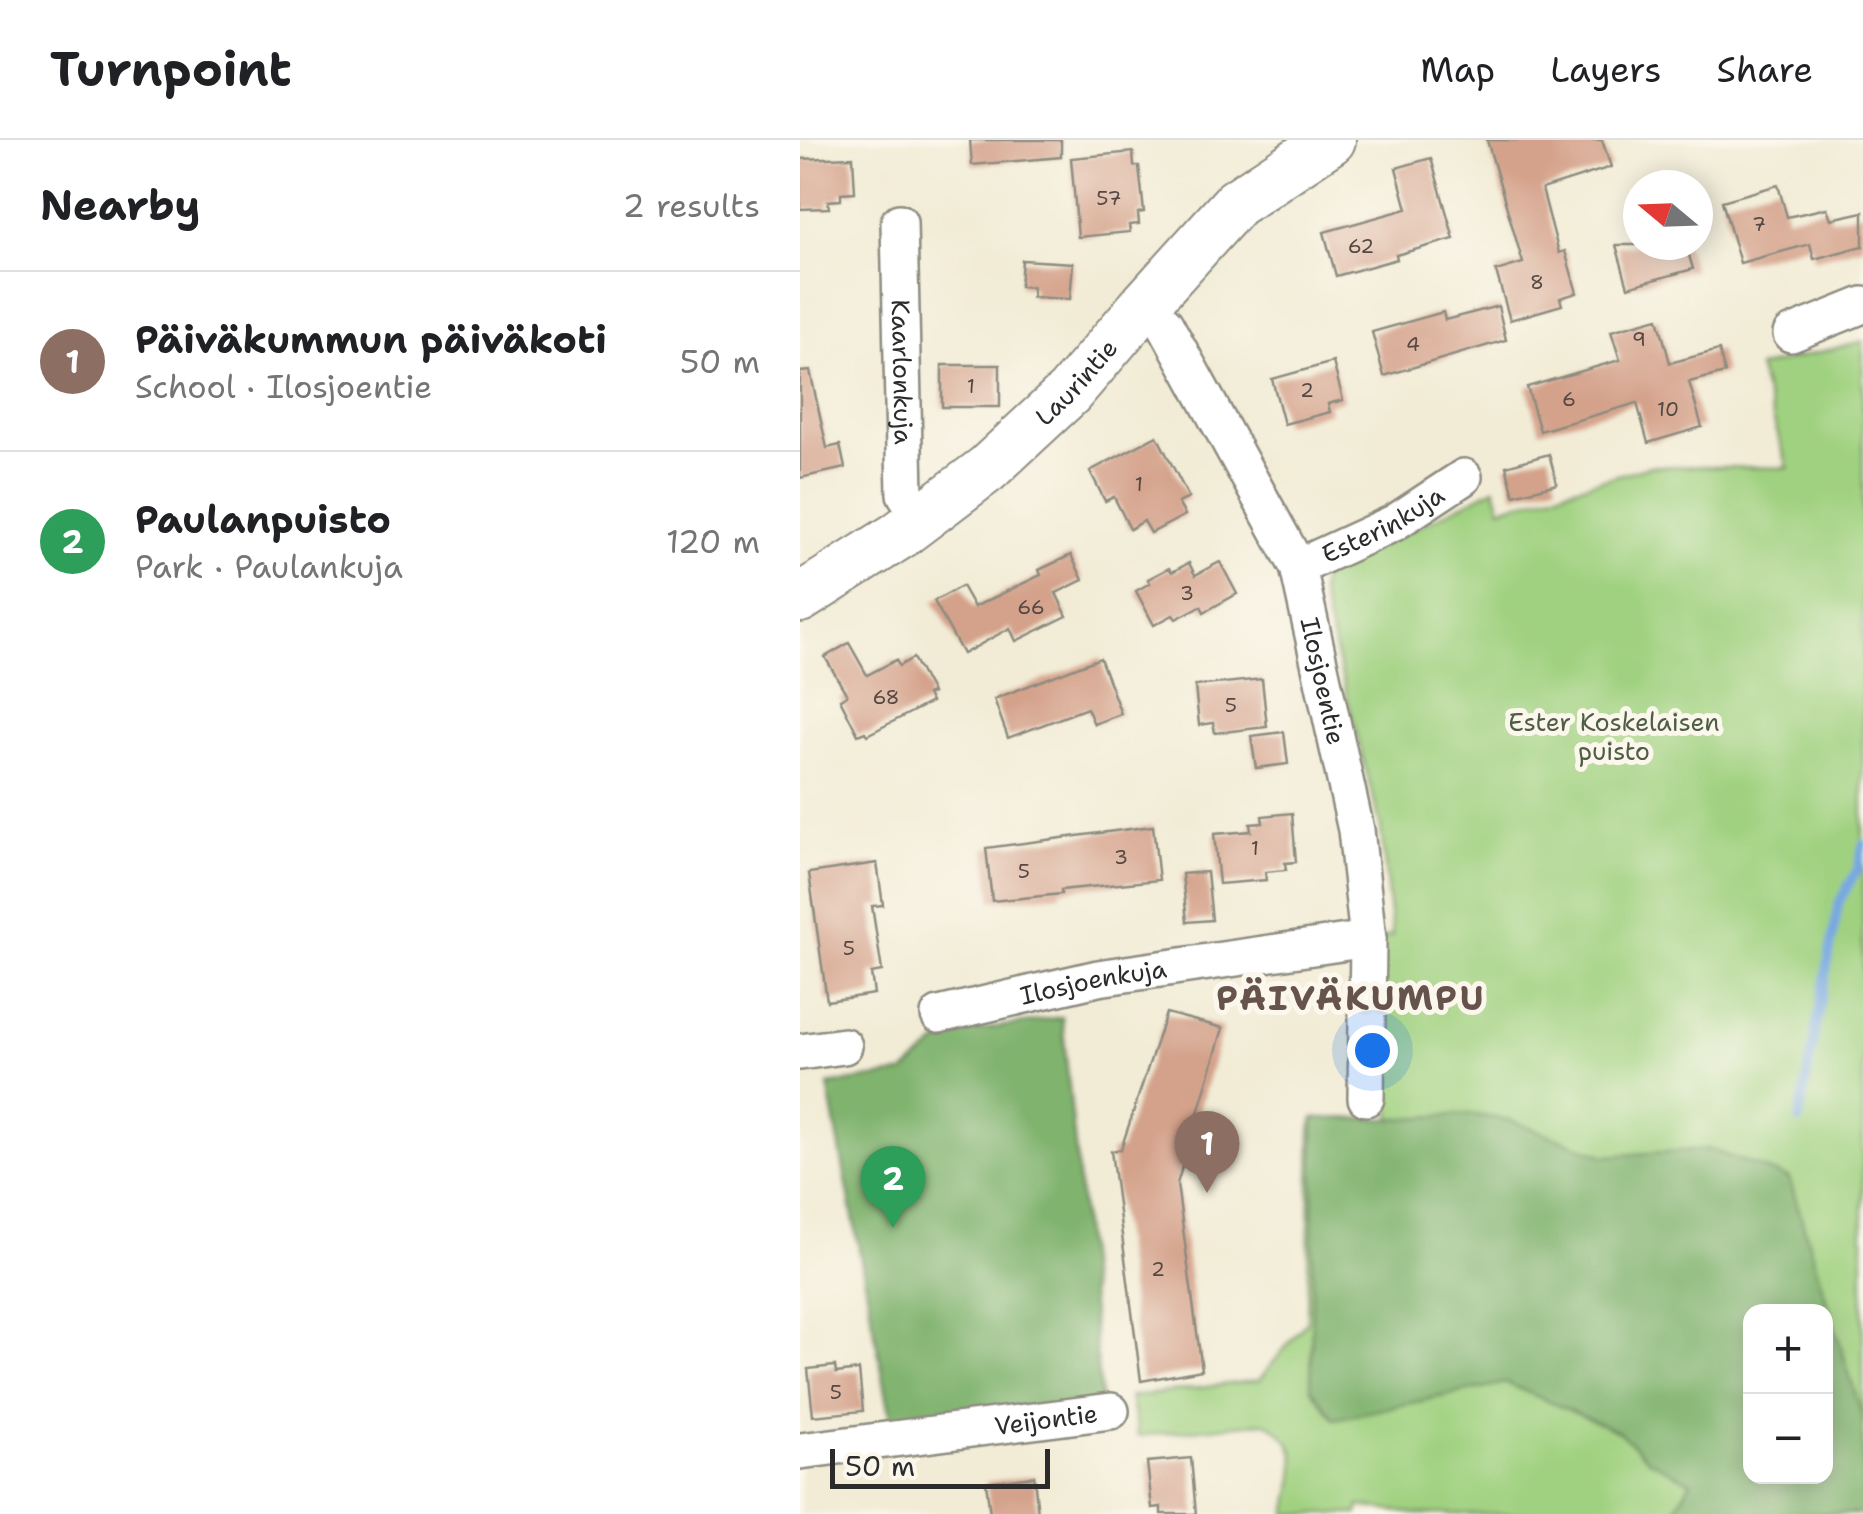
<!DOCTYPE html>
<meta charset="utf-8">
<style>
:root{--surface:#fff;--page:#f2f2f2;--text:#202124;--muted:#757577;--line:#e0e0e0;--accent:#d93025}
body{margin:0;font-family:"Shantell Sans",sans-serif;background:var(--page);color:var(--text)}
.controls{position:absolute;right:30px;bottom:30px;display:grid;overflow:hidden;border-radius:20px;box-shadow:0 5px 25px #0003}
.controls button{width:90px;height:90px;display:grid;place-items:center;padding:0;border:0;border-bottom:2px solid var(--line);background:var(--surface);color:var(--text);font:50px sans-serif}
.compass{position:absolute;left:823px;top:30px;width:90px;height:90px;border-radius:50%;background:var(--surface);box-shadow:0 5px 25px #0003;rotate:289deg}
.scale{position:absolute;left:30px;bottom:25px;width:220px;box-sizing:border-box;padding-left:10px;border:5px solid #2b2b2b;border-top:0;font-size:28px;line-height:35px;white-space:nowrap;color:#2b2b2b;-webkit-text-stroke:8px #fbf7ec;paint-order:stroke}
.you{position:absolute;left:572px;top:910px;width:35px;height:35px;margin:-25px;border:8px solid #fff;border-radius:50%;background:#1a73e8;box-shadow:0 0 0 15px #1a73e833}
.badge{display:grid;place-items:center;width:65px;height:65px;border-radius:50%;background:var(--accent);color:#fff;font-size:32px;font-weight:700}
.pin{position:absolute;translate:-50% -82px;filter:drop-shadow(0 2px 5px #0008)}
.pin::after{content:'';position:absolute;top:52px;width:35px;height:30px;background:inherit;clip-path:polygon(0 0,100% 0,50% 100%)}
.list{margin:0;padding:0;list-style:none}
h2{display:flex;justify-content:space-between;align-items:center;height:130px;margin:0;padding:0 40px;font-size:42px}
h2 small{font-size:32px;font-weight:400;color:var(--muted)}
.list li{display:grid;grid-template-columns:65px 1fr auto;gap:30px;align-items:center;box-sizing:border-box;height:180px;padding:0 40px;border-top:2px solid var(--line)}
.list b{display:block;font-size:38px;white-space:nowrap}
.list p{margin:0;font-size:32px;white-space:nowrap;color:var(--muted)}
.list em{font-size:32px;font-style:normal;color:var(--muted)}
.map{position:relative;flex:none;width:1063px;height:1374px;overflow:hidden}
header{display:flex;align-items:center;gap:60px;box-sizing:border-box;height:140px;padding:0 50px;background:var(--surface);border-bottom:2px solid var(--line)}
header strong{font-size:48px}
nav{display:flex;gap:55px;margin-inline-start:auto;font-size:35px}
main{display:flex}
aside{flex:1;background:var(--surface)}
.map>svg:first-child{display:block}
.green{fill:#a0d180;stroke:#667e56;stroke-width:2.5;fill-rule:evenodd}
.forest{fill:#80b36e;stroke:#566f4c;stroke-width:2.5;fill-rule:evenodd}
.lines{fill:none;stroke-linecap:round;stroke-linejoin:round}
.stream{stroke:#78a8e2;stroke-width:9}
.building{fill:#d4a18a}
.street-casing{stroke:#8e8c80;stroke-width:40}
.secondary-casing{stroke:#8e8c80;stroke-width:52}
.street{stroke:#fff;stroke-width:35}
.secondary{stroke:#fff;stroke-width:48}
.labels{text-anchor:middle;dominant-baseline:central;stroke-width:10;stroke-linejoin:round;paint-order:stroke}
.number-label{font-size:20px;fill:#554843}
.street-label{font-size:25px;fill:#2b2b2b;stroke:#fbf7ec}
.park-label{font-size:25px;fill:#4e5d44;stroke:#fbf7ec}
.district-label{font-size:35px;font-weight:bold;letter-spacing:2.5px;fill:#66544c;stroke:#fbf7ec}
</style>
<header>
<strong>Turnpoint</strong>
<nav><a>Map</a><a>Layers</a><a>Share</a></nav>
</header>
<main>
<aside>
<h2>Nearby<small>2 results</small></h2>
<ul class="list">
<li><span class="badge" style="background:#8d6e63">1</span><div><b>Päiväkummun päiväkoti</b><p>School · Ilosjoentie</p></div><em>50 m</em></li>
<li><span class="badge" style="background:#2e9e5b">2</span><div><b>Paulanpuisto</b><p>Park · Paulankuja</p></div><em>120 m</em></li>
</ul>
</aside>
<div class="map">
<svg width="1063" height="1374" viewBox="0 0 1063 1374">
<rect width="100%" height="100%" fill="#fbf7ec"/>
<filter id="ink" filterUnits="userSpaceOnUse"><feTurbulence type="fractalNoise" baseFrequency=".01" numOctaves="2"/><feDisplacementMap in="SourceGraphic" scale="20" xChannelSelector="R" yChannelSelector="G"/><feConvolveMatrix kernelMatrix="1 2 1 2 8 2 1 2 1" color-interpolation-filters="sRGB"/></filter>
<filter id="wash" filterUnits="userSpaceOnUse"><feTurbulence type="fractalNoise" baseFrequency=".0048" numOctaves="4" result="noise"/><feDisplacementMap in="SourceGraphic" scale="40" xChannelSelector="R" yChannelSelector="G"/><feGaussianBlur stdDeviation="2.25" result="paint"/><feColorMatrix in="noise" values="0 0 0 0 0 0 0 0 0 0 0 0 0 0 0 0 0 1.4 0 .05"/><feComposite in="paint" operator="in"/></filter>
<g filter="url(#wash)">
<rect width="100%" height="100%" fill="#f2ecd6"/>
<path class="green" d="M1063,201V1374H615L560,1366L558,1374H487C494,1333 508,1305 465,1282L338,1296L330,1257L459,1240L507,1181L511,988L514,978L592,979L572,866L576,798L592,796L581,688L520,452L523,434L695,348L701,368L850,326L988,328L958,228ZM951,1172H1026V1336H951Z"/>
<g class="forest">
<path d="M262,877L301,1264L94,1294L28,945L104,933L147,895Z"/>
<path d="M668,974L710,980L805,1016L909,1009L989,1038L1063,1279V1374H872L891,1342L849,1320L819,1292L706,1243L534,1279L511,1248L514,978L592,979ZM951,1172H1026V1336H951Z"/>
</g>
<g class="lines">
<path class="stream" d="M999,980L1039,762L1058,728L1063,704"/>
</g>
<g id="blocks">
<g class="building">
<path d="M170,0H261V17L172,25Z"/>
<path d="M687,0H802L811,27L742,49L759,113L765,111L777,153L760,158L762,165L710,180L696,131L723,123Z"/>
<path d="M333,12L334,26H339L344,72L338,73L339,84L329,85L330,92L278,97L271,18Z"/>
<path d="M53,17L55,52L41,53V60L28,61L29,68L0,69V19Z"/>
<path d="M631,18L654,99L596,115L597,119L536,136L524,92L607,69L596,28Z"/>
<path d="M978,45L987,77L1027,68L1031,79L1063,72V106L1014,119L1010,104L940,123L922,61Z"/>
<path d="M816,105H886L893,129L828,147Z"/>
<path d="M222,120L273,123L270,159L232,157L233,147L220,146Z"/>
<path d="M698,166L706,200L584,236L572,192L643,172L645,180Z"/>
<path d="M858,178L870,223L919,210L925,233L889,242L902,287L848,303L837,263L740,291L727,247L820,220L811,191Z"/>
<path d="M533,222L543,260L528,264L530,272L484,284L472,239Z"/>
<rect x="142" y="225" width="58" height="42"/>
<path d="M10,231L27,308L40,305L45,328L0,338V232Z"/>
<path d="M357,296L389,358L378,363L385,375L351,393L344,381L330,389L314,357L305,361L290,331Z"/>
<path d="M749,314L757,344L714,355L706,326Z"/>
<path d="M271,415L283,440L256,453L267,476L216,501L210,488L163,514L134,461L162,446L174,467L241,435L239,430Z"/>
<path d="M420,422L437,454L404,472L401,466L376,479L373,475L354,485L336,451L350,443L348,439L369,428L372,432L389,423L395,435Z"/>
<path d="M49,503L67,535L96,520L99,526L113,518L132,553L127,555L131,562L67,595L65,592L58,595L40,559L47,555L25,517Z"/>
<path d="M300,518L321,574L294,584L287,568L208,598L194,559Z"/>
<path d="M462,539L467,587L415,593L413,583L399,585L395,546Z"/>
<path d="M484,592L488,624L456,628L451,596Z"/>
<path d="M492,673L496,722L485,723L486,730L465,732L466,740L419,744L414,694L451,691L450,684L463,683L462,676Z"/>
<path d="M353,686L359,740L261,750V754L192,761L186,708Z"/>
<path d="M77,723L83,765L72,766L82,831L71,833L74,854L27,861L9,733Z"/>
<path d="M407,732L412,780L387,782L382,734Z"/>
<path d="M366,873L423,888L377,1044L402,1230L341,1241L311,1011L321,1009Z"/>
<path d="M35,1226L36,1233L59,1230L63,1271L13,1276L8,1229Z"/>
<path d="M391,1318L396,1374H361V1367L352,1368L347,1322Z"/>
<path d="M234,1336L238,1374H190L186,1342Z"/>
</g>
</g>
</g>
<g filter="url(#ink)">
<use href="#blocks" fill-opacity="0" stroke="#8e8c80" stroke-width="2.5"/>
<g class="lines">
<g class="street-casing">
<g id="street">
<path id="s1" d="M99,82L105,354L121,378"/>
<path id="s2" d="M344,165L365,184L498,427L556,690L568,799L566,958"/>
<path d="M991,194L1063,165"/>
<path id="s3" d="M498,427L594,383L664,337"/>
<path id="s4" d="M139,875L298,838L568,799"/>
<path d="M0,912L44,906"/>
<path id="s5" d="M0,1311L311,1271"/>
</g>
</g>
<g class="secondary-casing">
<g id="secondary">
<path id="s6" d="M0,458L98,396L187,329L269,253L344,165L436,63L531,0"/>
</g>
</g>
<use href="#street" class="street"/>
<use href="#secondary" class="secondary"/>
</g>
</g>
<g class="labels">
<g class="number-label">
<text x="309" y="58">57</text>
<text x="959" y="84">7</text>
<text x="561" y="106">62</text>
<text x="737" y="142">8</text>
<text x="839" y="199">9</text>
<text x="613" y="204">4</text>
<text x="171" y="246">1</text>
<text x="507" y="250">2</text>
<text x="769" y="259">6</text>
<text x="868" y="269">10</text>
<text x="339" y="344">1</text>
<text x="387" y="453">3</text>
<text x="231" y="467">66</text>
<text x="86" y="557">68</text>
<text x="431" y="565">5</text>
<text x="455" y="708">1</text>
<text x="321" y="717">3</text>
<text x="224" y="731">5</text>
<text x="49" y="808">5</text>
<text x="358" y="1129">2</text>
<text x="36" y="1252">5</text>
</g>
<g class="street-label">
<text stroke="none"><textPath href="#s1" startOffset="150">Kaarlonkuja</textPath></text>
<text stroke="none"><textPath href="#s6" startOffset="352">Laurintie</textPath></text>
<text stroke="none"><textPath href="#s3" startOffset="95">Esterinkuja</textPath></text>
<text stroke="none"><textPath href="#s2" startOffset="422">Ilosjoentie</textPath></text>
<text stroke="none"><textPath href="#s4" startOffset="158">Ilosjoenkuja</textPath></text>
<text stroke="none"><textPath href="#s5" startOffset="248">Veijontie</textPath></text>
</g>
<g class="park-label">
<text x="814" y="582">Ester Koskelaisen<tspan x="814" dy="29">puisto</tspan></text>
</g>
<g class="district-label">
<text x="551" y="857">PÄIVÄKUMPU</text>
</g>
</g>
</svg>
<div class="controls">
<button>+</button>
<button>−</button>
</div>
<svg class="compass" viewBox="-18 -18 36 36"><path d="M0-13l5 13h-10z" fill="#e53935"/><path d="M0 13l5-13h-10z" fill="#757577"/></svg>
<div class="scale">50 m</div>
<div class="you"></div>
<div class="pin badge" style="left:407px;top:1053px;background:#8d6e63">1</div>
<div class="pin badge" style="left:93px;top:1088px;background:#2e9e5b">2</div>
</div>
</main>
